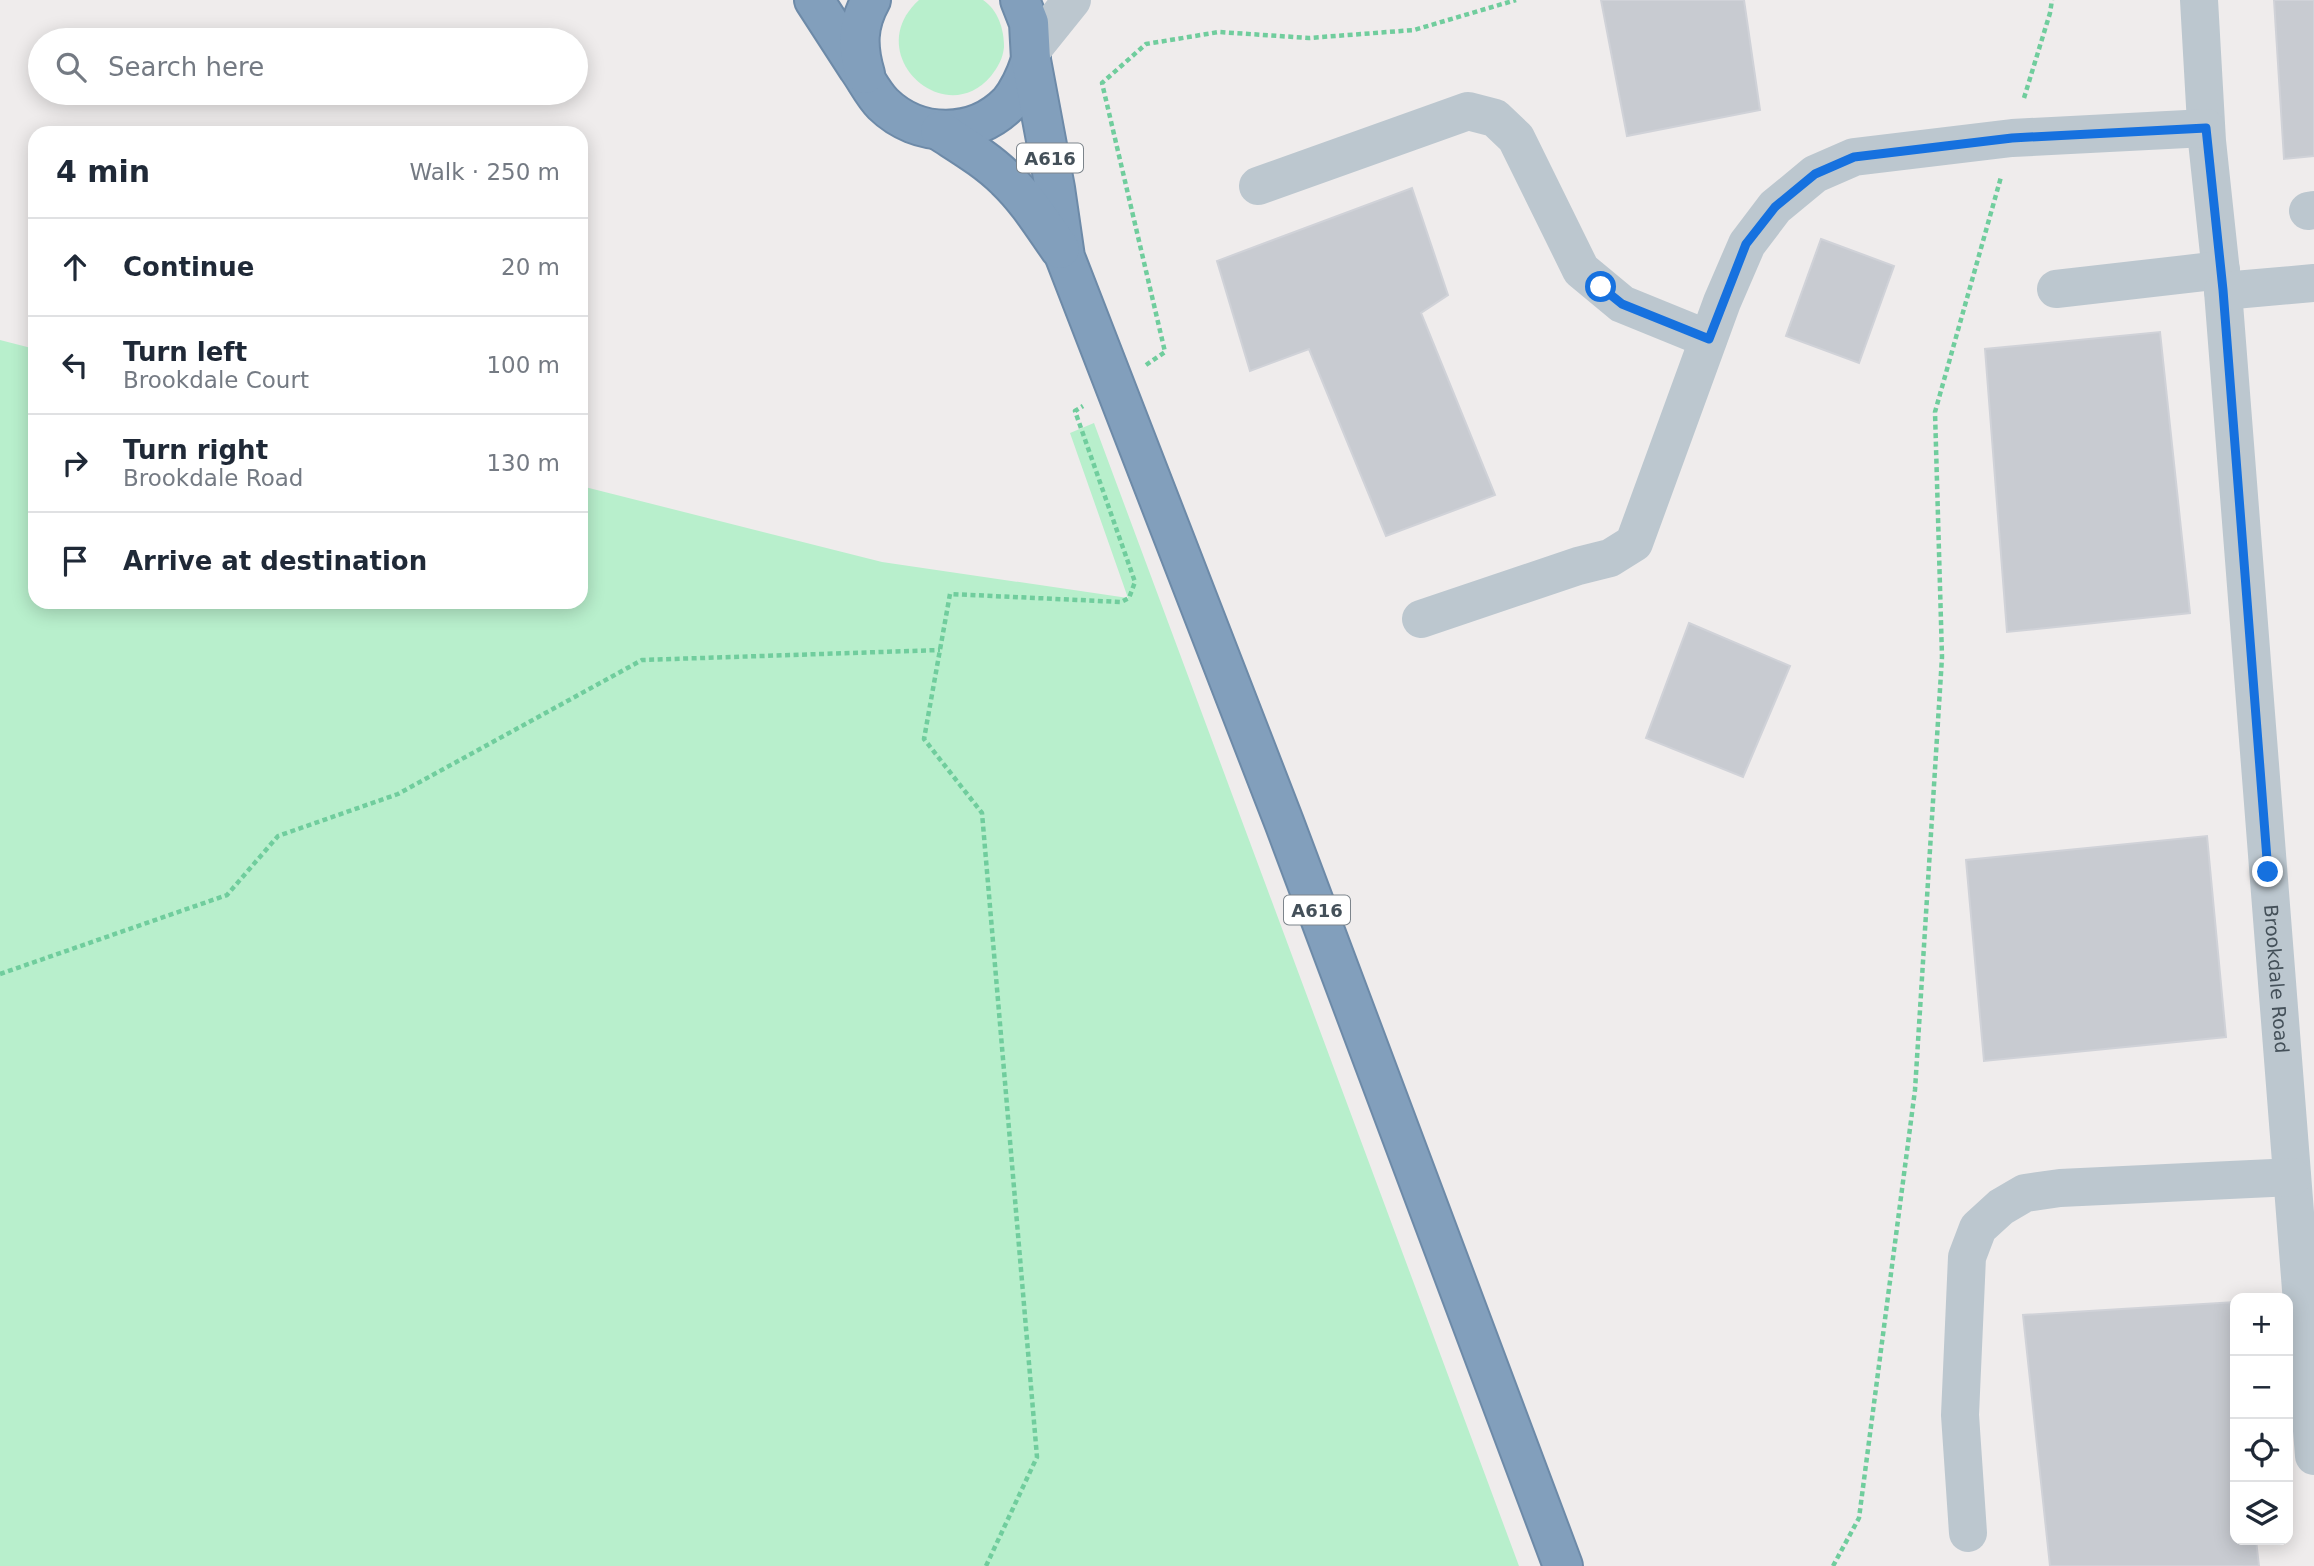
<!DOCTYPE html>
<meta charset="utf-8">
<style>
:root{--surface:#fff;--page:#f6f6f7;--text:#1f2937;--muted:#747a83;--line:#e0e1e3}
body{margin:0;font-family:"DejaVu Sans",sans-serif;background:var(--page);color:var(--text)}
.controls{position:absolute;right:21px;bottom:21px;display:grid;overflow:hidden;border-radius:14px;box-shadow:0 4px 18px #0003}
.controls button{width:63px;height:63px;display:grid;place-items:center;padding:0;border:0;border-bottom:2px solid var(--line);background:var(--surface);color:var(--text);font:35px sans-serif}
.stop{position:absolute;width:21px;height:21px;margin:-16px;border:5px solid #1671df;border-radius:50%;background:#fff}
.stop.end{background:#1671df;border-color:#fff;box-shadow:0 2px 7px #0008}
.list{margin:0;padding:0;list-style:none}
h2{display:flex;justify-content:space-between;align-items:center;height:91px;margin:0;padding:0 28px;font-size:30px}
h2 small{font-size:23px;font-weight:400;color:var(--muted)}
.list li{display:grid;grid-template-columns:46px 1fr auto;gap:21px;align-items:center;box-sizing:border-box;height:98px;padding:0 28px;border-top:2px solid var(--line)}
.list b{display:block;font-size:26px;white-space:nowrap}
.list p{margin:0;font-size:23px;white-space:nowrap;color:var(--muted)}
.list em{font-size:23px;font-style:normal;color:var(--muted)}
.icon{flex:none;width:38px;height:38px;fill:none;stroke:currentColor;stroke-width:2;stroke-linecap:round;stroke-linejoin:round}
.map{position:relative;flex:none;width:2314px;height:1566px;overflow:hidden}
.search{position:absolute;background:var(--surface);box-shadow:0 4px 18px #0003;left:28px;top:28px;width:560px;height:77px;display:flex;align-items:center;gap:18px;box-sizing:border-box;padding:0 24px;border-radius:38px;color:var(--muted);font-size:26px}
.panel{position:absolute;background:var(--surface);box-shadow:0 4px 18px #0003;left:28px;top:126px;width:560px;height:483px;border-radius:21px}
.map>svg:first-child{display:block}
.green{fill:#b8efcc}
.building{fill:#c8cbd1;stroke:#d0d2d8;stroke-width:2}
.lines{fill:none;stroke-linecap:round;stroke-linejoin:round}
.highway-casing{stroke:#6d8aa8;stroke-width:42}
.path{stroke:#70cd9d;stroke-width:4.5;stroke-dasharray:5 3.5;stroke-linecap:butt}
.minor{stroke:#bcc7cf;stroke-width:38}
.highway{stroke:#829fbc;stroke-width:38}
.route{stroke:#1671df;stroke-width:9}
.labels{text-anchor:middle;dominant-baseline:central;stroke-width:5;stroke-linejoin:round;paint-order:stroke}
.shield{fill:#fff;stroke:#7c848b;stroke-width:2}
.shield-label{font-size:18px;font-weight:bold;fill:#445059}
.street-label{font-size:19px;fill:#445059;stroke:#fff}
</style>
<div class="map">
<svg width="2314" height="1566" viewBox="0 0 2314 1566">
<rect width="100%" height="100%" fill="#efecec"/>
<g class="green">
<path d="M919,0H983C998,10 1004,29 1004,47C1003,58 998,67 991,76C944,132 860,53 919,0Z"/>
<path d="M0,340L35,349V602H581V486L882,562L1128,598L1070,433L1094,423L1519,1566H0Z"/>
</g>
<g class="building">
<path d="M1601,0H1744L1760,110L1627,136Z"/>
<path d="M2274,0H2314V156L2284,159Z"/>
<path d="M1412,188L1448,295L1421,313L1495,495L1386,536L1309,349L1250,371L1217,261Z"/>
<path d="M1821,239L1894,266L1859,363L1786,336Z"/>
<path d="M2160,332L2190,613L2007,632L1985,349Z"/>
<path d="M1689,623L1790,666L1743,777L1646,738Z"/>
<path d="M2207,836L2226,1037L1984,1061L1966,860Z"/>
<path d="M2235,1302V1540H2256L2259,1566H2050L2023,1315Z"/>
</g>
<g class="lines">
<g class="highway-casing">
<g id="highway">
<path d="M814,0C829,23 843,45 858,68C866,79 873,94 883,104C918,138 974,139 1009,103C1020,90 1026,75 1031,60"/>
<path d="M1020,0L1029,23L1031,60L1055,188L1065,257L1284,822L1563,1566"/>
<path d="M865,74C857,47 857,25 871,0"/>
<path d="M940,131C963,146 987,160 1006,179C1028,200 1043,225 1060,249"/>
</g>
</g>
<g class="path">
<path d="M2024,98L2050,13L2052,0"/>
<path d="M1146,365L1165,352L1102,83L1146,44L1219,32L1309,38L1414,30L1516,0"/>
<path d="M0,974L227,895L278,836L398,794L642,660L940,650"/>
<path d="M986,1566L1037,1457L982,813L924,739L950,594L1121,602L1129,598L1135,582L1075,411L1083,406"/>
<path d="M1833,1566L1859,1518L1915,1090L1942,657L1935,412L2001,177"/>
</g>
<g class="minor">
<path id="s1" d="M2199,0L2207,141L2223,291L2314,1456"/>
<path d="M1031,51L1072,0"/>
<path d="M1258,186L1468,111L1495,118L1516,138L1581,270L1622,304L1708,339"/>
<path d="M2308,211L2314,210"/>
<path d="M2056,289L2221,270"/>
<path d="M2223,291L2314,283"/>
<path d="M1421,619L1578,566L1610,558L1634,543L1722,302L1747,244L1775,207L1815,174L1854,157L2012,138L2206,128"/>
<path d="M1968,1533L1960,1415L1967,1257L1978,1228L2001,1207L2025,1193L2060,1188L2292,1177"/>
</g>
<use href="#highway" class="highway"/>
</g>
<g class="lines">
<path class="route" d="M1601,287L1622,304L1709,339L1746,244L1775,207L1815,174L1854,157L2012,138L2206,128L2223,290L2268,872"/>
</g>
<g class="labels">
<g class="shield">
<rect x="1017" y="143.5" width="66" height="29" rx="5"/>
<rect x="1284" y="895.5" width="66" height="29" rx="5"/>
</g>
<g class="shield-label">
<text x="1050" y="158">A616</text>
<text x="1317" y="910">A616</text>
</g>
<g class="street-label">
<text stroke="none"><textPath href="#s1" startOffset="982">Brookdale Road</textPath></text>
</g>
</g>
</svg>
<div class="controls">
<button>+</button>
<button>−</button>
<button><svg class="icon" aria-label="locate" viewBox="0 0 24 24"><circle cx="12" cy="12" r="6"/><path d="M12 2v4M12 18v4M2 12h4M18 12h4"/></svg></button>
<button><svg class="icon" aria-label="layers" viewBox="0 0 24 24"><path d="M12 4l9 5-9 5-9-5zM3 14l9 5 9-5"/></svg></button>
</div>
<div class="stop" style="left:1601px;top:287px"></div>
<div class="stop end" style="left:2268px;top:872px"></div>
<div class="search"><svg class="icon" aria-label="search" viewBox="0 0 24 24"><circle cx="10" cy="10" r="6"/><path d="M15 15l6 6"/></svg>Search here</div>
<section class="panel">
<h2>4 min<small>Walk · 250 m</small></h2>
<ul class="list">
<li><svg class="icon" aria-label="ahead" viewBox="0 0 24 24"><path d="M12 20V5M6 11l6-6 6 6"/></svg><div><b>Continue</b></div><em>20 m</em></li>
<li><svg class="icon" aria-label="left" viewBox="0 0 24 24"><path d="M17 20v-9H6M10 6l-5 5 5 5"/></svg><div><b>Turn left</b><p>Brookdale Court</p></div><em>100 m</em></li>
<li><svg class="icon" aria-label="right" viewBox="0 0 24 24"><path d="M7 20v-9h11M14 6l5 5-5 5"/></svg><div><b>Turn right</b><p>Brookdale Road</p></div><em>130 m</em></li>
<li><svg class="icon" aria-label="arrive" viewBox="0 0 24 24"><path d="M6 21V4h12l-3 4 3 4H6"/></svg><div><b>Arrive at destination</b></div></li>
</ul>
</section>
</div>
